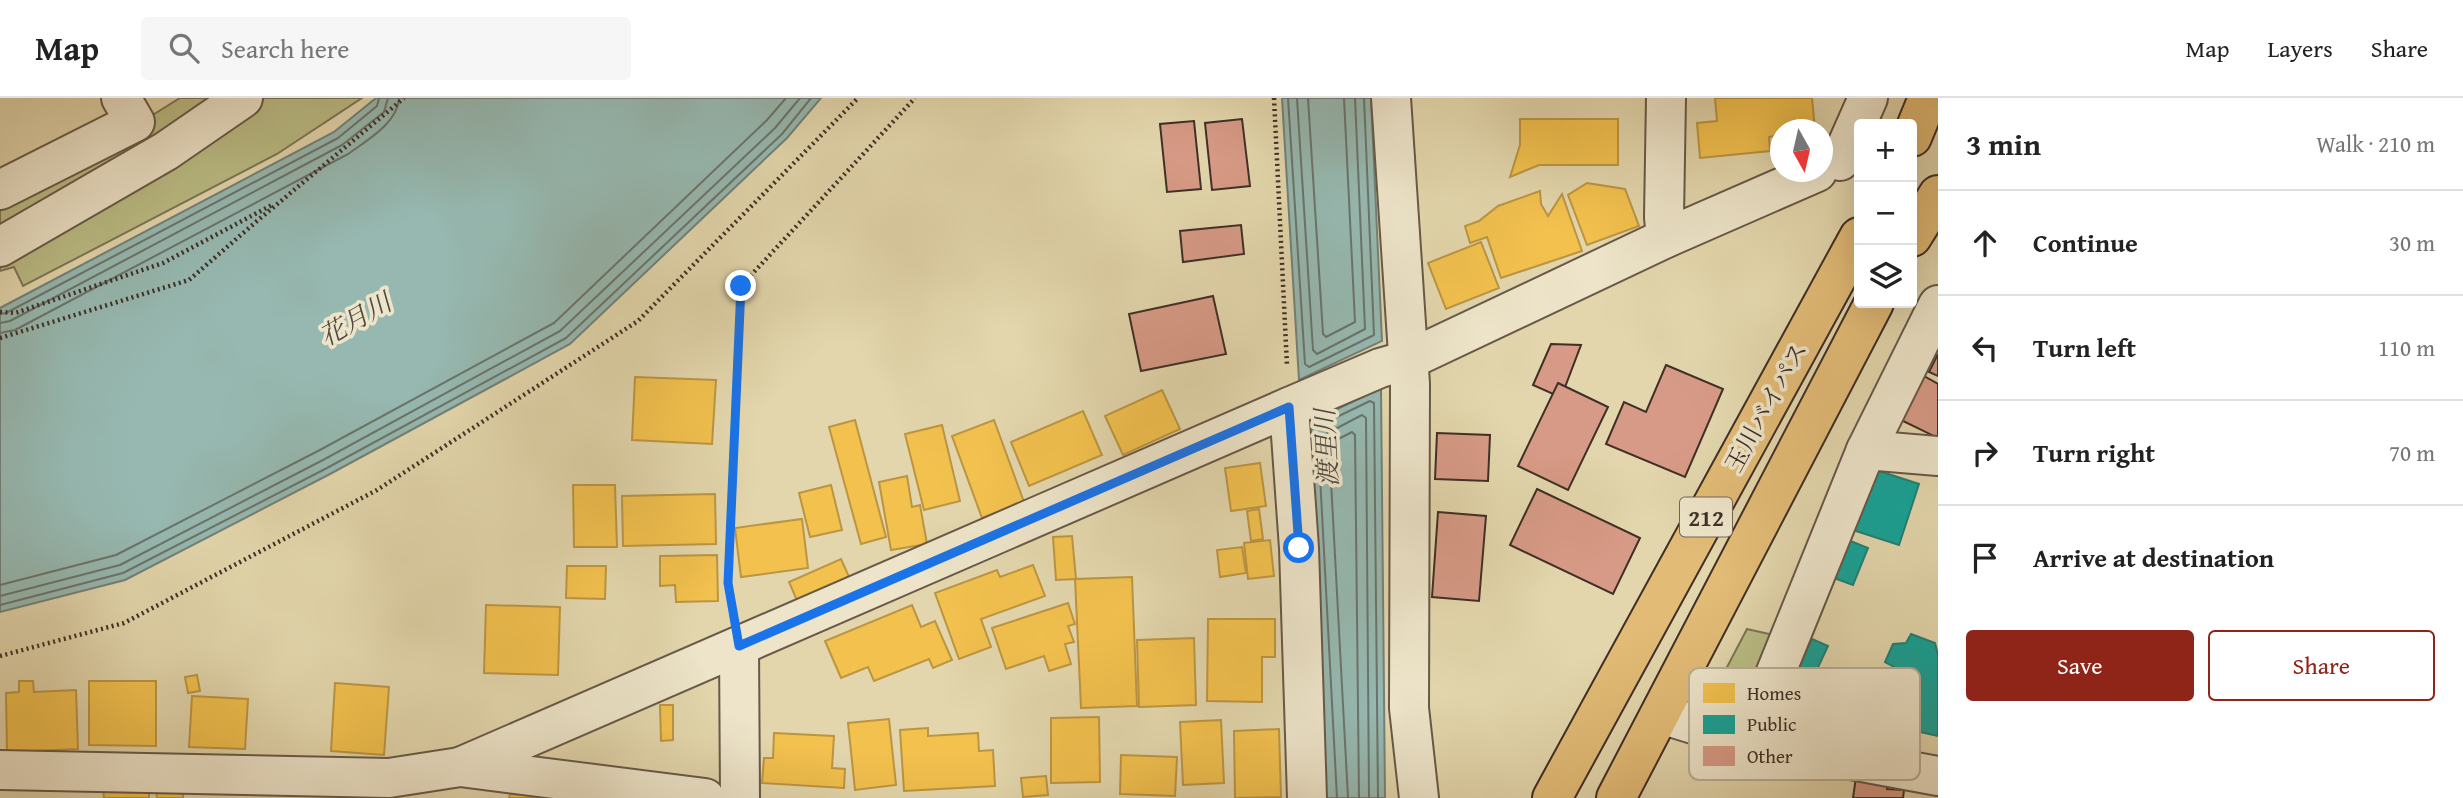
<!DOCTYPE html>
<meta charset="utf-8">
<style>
:root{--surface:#fff;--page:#f6f6f6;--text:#222;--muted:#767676;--line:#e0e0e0;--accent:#8f2418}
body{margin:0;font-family:"Gentium Book Plus","Noto Serif JP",serif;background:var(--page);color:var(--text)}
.controls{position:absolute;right:21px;top:21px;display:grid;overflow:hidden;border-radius:7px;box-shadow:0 7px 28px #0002}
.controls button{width:63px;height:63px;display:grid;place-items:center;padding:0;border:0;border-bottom:2px solid var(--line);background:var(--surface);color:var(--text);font:35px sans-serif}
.compass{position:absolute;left:1770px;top:21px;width:63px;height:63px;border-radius:50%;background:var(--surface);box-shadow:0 7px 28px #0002;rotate:172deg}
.stop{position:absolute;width:21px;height:21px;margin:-16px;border:5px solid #1a73e8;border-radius:50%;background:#fff}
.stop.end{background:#1a73e8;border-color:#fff;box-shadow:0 2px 7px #0008}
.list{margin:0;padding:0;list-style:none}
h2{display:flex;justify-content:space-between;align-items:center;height:91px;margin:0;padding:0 28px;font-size:30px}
h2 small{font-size:23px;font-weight:400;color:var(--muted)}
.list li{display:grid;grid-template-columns:46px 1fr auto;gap:21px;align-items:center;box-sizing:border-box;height:105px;padding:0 28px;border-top:2px solid var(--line)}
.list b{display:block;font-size:26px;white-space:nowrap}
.list em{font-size:23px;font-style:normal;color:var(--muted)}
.actions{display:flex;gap:14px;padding:21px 28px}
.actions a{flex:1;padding:16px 0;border:2px solid var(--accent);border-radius:7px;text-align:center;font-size:24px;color:var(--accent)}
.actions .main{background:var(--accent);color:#fff}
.icon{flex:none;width:38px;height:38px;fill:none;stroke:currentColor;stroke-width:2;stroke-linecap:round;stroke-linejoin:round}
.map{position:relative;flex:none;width:1938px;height:700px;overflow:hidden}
header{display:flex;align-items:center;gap:42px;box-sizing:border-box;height:98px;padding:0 35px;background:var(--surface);border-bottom:2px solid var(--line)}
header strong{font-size:33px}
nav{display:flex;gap:38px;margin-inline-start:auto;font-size:24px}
.search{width:490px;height:63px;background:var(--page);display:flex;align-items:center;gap:18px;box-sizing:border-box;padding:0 24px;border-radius:7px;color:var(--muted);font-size:26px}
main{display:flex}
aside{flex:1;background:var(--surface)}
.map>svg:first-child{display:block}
.green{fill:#babc85;stroke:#7c7656;stroke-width:2}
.water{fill:#96b8b0;stroke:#738179;stroke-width:2}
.homes{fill:#f2c14e;stroke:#bc9542;stroke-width:2}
.public{fill:#17a398;stroke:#238076;stroke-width:2}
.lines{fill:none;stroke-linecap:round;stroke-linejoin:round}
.shore{stroke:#6a746c;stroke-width:2}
.building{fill:#d79a86;stroke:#3f2f27;stroke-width:2}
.minor-casing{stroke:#685948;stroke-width:42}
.highway-casing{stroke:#3f2f27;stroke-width:42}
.path{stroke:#3f2f27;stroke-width:4.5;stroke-dasharray:2 3.5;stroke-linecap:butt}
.minor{stroke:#ede4c9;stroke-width:38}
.highway{stroke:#e2bb76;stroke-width:38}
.route{stroke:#1a73e8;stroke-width:9}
.labels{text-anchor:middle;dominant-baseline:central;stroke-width:7;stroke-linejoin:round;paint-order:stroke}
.shield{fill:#ede4c9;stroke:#736558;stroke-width:2}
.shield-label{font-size:23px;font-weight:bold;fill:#3f2f27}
.street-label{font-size:24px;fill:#3f2f27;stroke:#ede4c9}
.water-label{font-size:26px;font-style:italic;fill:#504a42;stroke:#ede4c9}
.key{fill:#ede4c9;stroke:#b9ae98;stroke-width:2}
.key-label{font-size:19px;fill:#3f2f27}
</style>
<header>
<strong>Map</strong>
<div class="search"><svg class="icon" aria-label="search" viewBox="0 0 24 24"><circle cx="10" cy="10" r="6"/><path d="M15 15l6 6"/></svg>Search here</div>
<nav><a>Map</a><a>Layers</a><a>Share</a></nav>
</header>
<main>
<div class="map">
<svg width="1938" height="700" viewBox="0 0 1938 700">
<rect width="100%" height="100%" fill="#e3d6ac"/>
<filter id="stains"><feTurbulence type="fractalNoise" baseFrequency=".00286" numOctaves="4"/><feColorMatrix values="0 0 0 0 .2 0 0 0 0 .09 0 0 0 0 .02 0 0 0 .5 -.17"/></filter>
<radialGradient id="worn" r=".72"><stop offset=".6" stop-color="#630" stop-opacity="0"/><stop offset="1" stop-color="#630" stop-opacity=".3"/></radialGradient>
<g class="green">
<path d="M180,0H362L277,56L23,188L14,169L0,173V112Z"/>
<path d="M1747,531L1778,538L1741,629L1704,613Z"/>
</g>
<g class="water">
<path d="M376,0H821L787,40L570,246L330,376L125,482L0,514V210L334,34Z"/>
<path d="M1282,0H1371L1382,243L1299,282Z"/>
<path d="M1381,290L1385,700H1322L1302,328Z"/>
</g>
<g class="homes">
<path d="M1715,0H1812L1815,32H1780V37L1769,39L1770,53L1700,60L1697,25L1717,23Z"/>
<path d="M1520,21H1618V67H1539L1510,79L1520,47Z"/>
<path d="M1587,85L1625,91L1639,128L1587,147L1568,97Z"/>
<path d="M1540,93L1541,106L1548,118L1562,96L1582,153L1501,180L1487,139L1470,145L1465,128L1479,123L1498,108Z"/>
<path d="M1481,144L1499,190L1446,211L1428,165Z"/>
<path d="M635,279L716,282L712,346L632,342Z"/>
<path d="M1162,292L1180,331L1123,357L1105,318Z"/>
<path d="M1083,313L1102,357L1029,388L1011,344Z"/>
<path d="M855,322L886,439L861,446L829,329Z"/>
<path d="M994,322L1024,404L982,420L952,338Z"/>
<path d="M942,327L960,403L924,412L905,336Z"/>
<path d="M1260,365L1266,408L1231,413L1225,370Z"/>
<path d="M907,378L912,409L920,407L927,446L891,452L879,384Z"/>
<path d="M573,387H615L617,449H574Z"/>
<path d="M831,387L842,432L810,439L799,395Z"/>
<path d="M715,396L716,446L623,448L622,398Z"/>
<path d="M1259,411L1263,441L1251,443L1247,413Z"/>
<path d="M802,421L808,470L741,479L735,430Z"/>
<path d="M1072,438L1076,481L1056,482L1053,439Z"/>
<path d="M1270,442L1274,478L1248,481L1244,445Z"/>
<path d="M1242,449L1246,475L1220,479L1217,452Z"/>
<path d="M717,457L718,503L676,504L675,487L660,488V458Z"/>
<path d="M841,461L850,481L798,505L789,484Z"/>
<path d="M1033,467L1045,498L981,521L991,549L959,561L935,495L997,472L1000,479Z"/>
<path d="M567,468H606L605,501L566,500Z"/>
<path d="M1132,479L1137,608L1081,610L1075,481Z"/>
<path d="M1068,505L1075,526L1068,528L1074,544L1065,546L1071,566L1049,573L1044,558L1006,571L992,530Z"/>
<path d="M486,507L560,509L558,577L484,575Z"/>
<path d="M912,507L921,529L935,523L952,562L933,570L929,561L874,583L868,569L841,580L825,543Z"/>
<path d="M1208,521H1275V559H1262V604L1207,603Z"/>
<path d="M1194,540L1196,607L1139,609L1137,542Z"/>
<path d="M197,577L200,593L188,595L185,579Z"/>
<path d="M19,583H33L34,594L76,592L78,651L7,654L6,595L19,594Z"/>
<path d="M89,583H156V648L89,647Z"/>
<path d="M335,585L389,589L384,657L331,653Z"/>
<path d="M192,598L248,601L245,651L189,649Z"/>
<path d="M660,607H673V642L661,643Z"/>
<path d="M1099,619L1100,684L1051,685V620Z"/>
<path d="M889,621L896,687L855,692L848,625Z"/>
<path d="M1221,622L1224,685L1183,687L1180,624Z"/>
<path d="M928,630V638L978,635L979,653L993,652L995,688L904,693L900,632Z"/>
<path d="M1279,631L1281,699L1235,700L1234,633Z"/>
<path d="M774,635L834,638L832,670L845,671L844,690L762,685L764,660H773Z"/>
<path d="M1121,657L1177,659L1175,698L1120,696Z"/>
<path d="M1046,678L1048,697L1023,699L1021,680Z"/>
<path d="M149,688V700H104L103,690Z"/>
<path d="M183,689V700H157L156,691Z"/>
<path d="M510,696L537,698V700H509Z"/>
</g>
<g class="public">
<path d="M1873,371L1919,386L1899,447L1853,432Z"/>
<path d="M1843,440L1868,450L1853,487L1828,478Z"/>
<path d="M1911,536L1935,545L1938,557V638L1911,632L1908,644L1882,637L1879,648L1868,646L1867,636L1832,622L1837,608L1823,602L1834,575L1884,594L1894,569L1885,564L1893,546L1906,545Z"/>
<path d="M1812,541L1828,548L1801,606L1784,599Z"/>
</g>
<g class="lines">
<g class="shore">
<path d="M1288,0L1305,266L1309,269L1374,237L1364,0"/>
<path d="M1297,0L1313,252L1317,256L1365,231L1355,0"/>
<path d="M1308,0L1323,236L1326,239L1355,224L1344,0"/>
<path d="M0,216L6,215L338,40L377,8L379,0"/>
<path d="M0,225L10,223L342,47L384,14L388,0"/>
<path d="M0,235L15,232L348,56C366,43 398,25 399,0"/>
<path d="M1312,331L1370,303L1374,305L1378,700"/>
<path d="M0,487L116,457L318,353L554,225L767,22L786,0"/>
<path d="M0,498L120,467L323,362L560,233L775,30L800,0"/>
<path d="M0,507L123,475L327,370L566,240L782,36L811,0"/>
<path d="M1337,700L1318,340L1362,317L1366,320L1369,700"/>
<path d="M1348,700L1329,346L1352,334L1355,337L1359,700"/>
</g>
</g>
<g class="building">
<path d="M1242,21L1250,88L1212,92L1205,25Z"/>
<path d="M1194,23L1201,91L1167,94L1160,26Z"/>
<path d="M1241,127L1244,156L1183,164L1180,133Z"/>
<path d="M1213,198L1226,256L1141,273L1129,216Z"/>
<path d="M1551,246L1581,247L1565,289L1553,296L1533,287Z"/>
<path d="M1938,256V278L1929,274Z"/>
<path d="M1666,267L1723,291L1685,379L1606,346L1624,304L1646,314Z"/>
<path d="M1924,278L1938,286V340L1901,322Z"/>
<path d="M1558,285L1608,309L1568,392L1518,368Z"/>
<path d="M1437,335L1490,337L1488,383L1435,381Z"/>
<path d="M1537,391L1640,440L1613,496L1510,447Z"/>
<path d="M1438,414L1486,418L1479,503L1432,499Z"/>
<path d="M1856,679L1888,683L1887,691L1904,692L1903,700H1853Z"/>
</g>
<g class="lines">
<g class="minor-casing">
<g id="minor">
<path d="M1391,0L1410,286L1409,610L1419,700"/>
<path d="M1666,0L1664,119L1666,140"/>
<path d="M1840,63L1868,0"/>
<path d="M0,92L135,24L121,0"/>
<path d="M0,149L166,53L243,0"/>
<path d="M1289,309L1299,450L1307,700"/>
<path d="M1866,352L1938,358"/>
<path d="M739,548L740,700"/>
<path d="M1661,616L1748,643L1938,678"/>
<path d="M1748,643L1866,352L1938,207"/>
<path d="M460,669L1289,309L1380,270L1408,262L1666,140L1817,74"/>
<path d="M0,672L389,680L460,669L705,700"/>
</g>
</g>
<g class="highway-casing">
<g id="highway">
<path d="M1912,39L1928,0"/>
<path d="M1912,139L1938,97"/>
<path d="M1552,700L1859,139"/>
<path d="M1616,700L1874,205"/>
</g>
</g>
<g class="path">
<path d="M1274,0L1287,268"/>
<path d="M0,214L15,215L163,165L272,107"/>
<path d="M0,240L189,182L257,123L404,0"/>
<path d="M732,509L728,485L741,188L915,0"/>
<path d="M0,558L124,525L377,392L638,223L858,0"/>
</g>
<use href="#minor" class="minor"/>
<use href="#highway" class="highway"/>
</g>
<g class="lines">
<path class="route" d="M741,188L728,485L739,548L1289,309L1299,450"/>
</g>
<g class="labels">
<rect class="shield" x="1680" y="399.5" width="52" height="39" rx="5"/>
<g class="shield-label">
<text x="1706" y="419">212</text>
</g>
<g class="street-label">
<text transform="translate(1766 309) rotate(-61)">玉川バイパス</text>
</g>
<g class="water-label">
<text transform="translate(355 221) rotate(-30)">花月川</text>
<text transform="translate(1326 350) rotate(-93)">渡里川</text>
</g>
</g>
<rect x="1689" y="570" width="231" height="112" rx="10" class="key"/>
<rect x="1703" y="585" width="32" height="20" fill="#f2c14e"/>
<rect x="1703" y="617" width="32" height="19" fill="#17a398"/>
<rect x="1703" y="648" width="32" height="20" fill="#d79a86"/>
<g class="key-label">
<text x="1747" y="602">Homes</text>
<text x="1747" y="633">Public</text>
<text x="1747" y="665">Other</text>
</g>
<rect width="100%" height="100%" filter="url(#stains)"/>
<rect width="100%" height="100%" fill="url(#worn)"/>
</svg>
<div class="controls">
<button>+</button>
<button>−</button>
<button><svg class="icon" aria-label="layers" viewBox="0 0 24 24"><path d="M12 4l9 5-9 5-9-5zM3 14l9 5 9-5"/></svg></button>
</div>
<svg class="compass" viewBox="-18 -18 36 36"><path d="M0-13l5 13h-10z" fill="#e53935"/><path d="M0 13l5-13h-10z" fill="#767676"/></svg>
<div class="stop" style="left:1299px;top:450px"></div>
<div class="stop end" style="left:741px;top:188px"></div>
</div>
<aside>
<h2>3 min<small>Walk · 210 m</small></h2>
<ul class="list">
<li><svg class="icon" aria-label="ahead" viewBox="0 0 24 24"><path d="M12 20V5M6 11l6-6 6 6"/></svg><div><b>Continue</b></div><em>30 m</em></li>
<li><svg class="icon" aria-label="left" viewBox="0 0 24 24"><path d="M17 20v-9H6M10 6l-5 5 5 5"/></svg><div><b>Turn left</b></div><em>110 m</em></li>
<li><svg class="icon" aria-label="right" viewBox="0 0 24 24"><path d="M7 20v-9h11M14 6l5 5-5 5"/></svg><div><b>Turn right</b></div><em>70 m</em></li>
<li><svg class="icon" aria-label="arrive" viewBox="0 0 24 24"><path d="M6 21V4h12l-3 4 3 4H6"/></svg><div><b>Arrive at destination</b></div></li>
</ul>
<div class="actions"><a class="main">Save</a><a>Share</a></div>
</aside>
</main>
